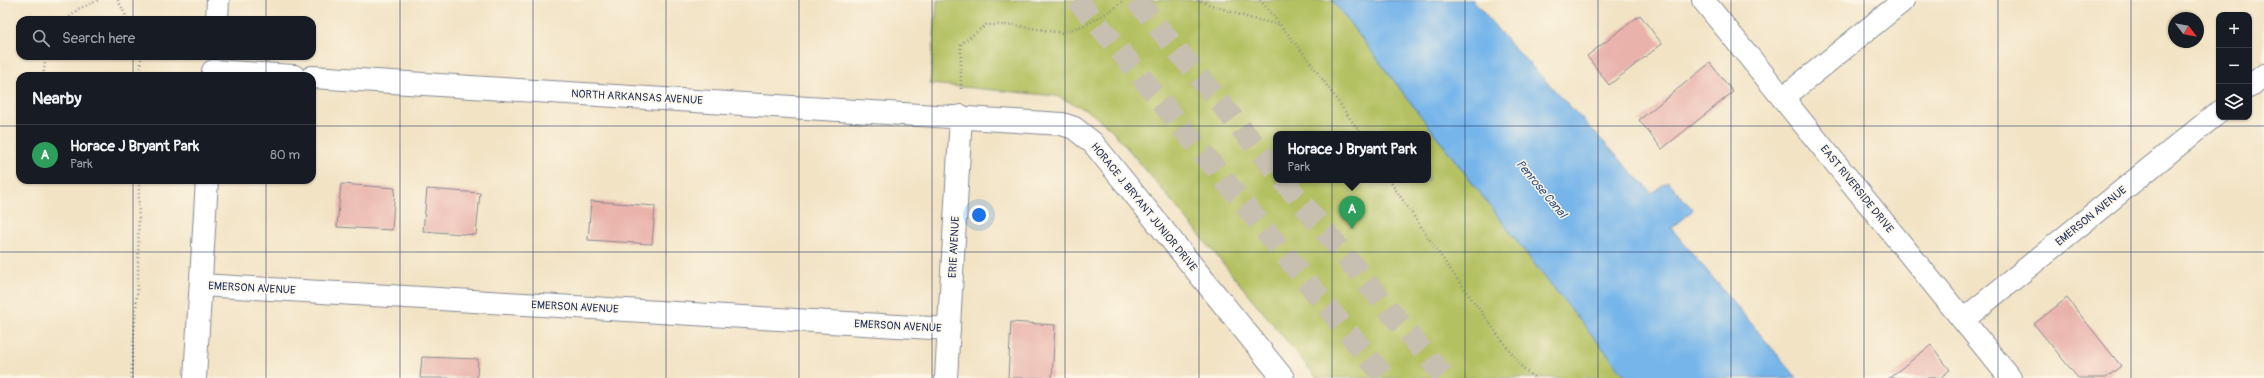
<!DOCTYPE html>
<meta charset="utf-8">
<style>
:root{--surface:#171b24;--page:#20242c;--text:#f1f3f6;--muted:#9ea1a6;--line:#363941;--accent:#1a73e8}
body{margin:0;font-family:Pangolin,sans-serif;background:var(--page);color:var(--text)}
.controls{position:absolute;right:12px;top:12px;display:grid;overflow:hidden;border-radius:8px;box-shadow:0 1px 3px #0004}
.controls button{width:36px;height:36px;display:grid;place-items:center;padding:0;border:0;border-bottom:1px solid var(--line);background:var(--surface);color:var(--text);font:20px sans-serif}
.compass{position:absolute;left:2168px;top:12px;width:36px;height:36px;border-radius:50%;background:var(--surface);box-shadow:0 1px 3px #0004;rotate:121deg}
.you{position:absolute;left:979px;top:215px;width:14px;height:14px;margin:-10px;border:3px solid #fff;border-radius:50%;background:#1a73e8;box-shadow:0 0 0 6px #1a73e833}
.badge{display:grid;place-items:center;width:26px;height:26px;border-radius:50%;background:var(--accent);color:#fff;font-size:13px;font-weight:700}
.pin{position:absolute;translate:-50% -33px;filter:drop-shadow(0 1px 2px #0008)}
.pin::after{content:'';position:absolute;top:21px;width:14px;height:12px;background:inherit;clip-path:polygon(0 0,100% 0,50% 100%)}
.popup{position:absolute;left:1273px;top:131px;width:158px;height:52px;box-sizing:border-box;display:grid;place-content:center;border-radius:8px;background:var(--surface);filter:drop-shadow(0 1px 3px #0005);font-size:13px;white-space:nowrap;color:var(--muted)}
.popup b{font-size:15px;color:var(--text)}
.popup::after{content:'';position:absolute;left:50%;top:100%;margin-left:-8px;border:8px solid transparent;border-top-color:var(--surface)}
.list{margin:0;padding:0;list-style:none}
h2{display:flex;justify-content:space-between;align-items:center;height:52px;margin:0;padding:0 16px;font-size:17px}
h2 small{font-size:13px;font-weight:400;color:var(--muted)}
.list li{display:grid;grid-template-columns:26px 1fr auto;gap:12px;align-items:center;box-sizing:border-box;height:60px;padding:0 16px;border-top:1px solid var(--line)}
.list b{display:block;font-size:15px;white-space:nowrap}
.list p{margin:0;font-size:13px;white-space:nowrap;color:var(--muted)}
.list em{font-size:13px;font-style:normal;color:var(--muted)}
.icon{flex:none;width:22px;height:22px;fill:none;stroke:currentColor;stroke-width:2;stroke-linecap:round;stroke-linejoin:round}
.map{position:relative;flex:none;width:2264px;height:378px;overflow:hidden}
.search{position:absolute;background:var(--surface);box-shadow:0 1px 3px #0004;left:16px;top:16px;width:300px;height:44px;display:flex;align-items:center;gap:10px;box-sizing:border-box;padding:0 14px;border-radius:12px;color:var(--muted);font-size:15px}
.panel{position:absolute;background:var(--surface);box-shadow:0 1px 3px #0004;left:16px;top:72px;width:300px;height:112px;border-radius:12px}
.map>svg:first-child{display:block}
.green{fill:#b4c162;stroke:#687860;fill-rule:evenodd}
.water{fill:#76b5ea;stroke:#4872a4}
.building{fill:#e9b2ab}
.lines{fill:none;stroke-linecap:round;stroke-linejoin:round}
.highway-tunnel{stroke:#c7bfb0;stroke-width:22;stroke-dasharray:22 11;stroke-linecap:butt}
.street-casing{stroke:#868992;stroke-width:24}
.path{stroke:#868992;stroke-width:2.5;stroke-dasharray:1 3;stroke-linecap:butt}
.street{stroke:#fff;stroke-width:22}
.grid{fill:none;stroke:#1b2f5e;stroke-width:1;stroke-opacity:0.55}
.labels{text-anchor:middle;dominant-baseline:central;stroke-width:3;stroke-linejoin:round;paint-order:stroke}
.street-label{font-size:11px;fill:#1b2f5e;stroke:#fcf5e5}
.water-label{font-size:12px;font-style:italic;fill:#365788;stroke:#fcf5e5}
</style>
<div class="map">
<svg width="2264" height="378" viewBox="0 0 2264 378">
<rect width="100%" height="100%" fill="#fcf5e5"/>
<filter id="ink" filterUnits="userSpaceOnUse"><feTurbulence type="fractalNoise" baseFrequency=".025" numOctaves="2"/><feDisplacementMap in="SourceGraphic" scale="8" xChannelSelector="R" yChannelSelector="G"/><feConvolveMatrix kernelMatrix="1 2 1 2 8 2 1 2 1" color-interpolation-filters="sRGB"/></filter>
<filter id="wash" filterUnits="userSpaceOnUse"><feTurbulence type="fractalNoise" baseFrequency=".012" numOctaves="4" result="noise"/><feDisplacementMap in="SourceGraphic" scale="16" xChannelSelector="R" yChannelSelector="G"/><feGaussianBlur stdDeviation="0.9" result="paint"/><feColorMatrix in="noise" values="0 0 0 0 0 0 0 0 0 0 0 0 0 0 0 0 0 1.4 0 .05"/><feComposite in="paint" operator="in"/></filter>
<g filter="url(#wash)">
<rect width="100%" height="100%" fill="#f2e3c5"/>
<path class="green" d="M937,0H1332L1540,271L1627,378H1317L1161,188L1111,129L1087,110L1056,96L930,84ZM1276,134H1428V180H1276Z"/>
<path class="water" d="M1332,0H1473L1503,36L1652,193L1668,181L1693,210L1671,228L1797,378H1627L1540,271Z"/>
<g id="blocks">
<g class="building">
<path d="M1640,15L1662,44L1609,85L1587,56Z"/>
<path d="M1710,63L1733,92L1662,149L1639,120Z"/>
<path d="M341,184L395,188L392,230L337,227Z"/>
<path d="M427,189L480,193L476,235L423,231Z"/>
<path d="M591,201L655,206L652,244L588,240Z"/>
<path d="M2067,298L2121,366L2106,378H2078L2034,324Z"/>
<path d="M1011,322L1055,325L1052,378H1008Z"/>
<path d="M1931,345L1950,370L1940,378H1889Z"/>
<path d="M422,357L478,359L477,378H420Z"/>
</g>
</g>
</g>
<g filter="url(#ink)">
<use href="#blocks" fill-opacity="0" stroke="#868992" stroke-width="1"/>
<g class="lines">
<g class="highway-tunnel">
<path d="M1077,0L1108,36L1385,378"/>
<path d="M1136,0L1276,171"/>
<path d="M1283,180L1445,378"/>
</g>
<g class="street-casing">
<g id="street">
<path d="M1703,0L2010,378"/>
<path d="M217,20L218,0"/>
<path d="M213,71L294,76"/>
<path d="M312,77L1062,124L1074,128L1093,143L1283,378"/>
<path d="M2249,87L2264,75"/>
<path d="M1783,98L1904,0"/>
<path d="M201,285L949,329"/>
<path d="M1963,320L2219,112"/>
<path d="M195,378L207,180"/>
<path d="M946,378L961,116"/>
</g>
</g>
<g class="path">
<path d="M118,0L128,20"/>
<path d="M1197,0L1249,18L1280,25"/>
<path d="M1260,0L1308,59L1361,134"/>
<path d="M67,20L78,9L99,0"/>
<path d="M43,76L46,56"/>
<path d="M141,76V56"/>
<path d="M961,89V44L986,25H1013L1062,33L1085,25L1110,11L1124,0"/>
<path d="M1389,180L1449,268L1521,366L1534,378"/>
<path d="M131,378L138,280L139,180"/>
</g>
<use href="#street" class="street"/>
</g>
</g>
<path class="grid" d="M133,0V20M266,0V20M400,0V378M533,0V378M666,0V378M799,0V378M932,0V378M1065,0V378M1199,0V378M1332,0V378M1465,0V378M1598,0V378M1731,0V378M1864,0V378M1998,0V378M2131,0V378M133,56V76M266,56V76M0,126H20M312,126H2264M133,180V378M266,180V378M0,252H2264"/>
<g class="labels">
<g class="street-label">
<text transform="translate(637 97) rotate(3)">NORTH ARKANSAS AVENUE</text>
<text transform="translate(1857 189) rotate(51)">EAST RIVERSIDE DRIVE</text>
<text transform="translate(1144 207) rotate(51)">HORACE J. BRYANT JUNIOR DRIVE</text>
<text transform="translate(2091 216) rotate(-39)">EMERSON AVENUE</text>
<text transform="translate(954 247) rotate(-87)">ERIE AVENUE</text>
<text transform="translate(252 288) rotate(3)">EMERSON AVENUE</text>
<text transform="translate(575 307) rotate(3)">EMERSON AVENUE</text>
<text transform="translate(898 326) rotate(3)">EMERSON AVENUE</text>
</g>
<g class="water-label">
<text transform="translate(1541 189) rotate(50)">Penrose Canal</text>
</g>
</g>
</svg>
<div class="controls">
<button>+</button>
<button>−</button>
<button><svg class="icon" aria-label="layers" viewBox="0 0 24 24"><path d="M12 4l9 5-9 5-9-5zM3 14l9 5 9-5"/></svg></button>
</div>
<svg class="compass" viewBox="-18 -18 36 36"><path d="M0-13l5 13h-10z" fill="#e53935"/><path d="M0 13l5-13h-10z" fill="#9ea1a6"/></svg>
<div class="you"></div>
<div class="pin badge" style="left:1352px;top:229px;background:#2e9e5b">A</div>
<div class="popup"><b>Horace J Bryant Park</b>Park</div>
<div class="search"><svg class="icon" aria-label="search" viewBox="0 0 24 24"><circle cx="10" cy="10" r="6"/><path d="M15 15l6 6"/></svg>Search here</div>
<section class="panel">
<h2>Nearby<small></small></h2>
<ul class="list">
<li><span class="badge" style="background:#2e9e5b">A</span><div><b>Horace J Bryant Park</b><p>Park</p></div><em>80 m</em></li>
</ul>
</section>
</div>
